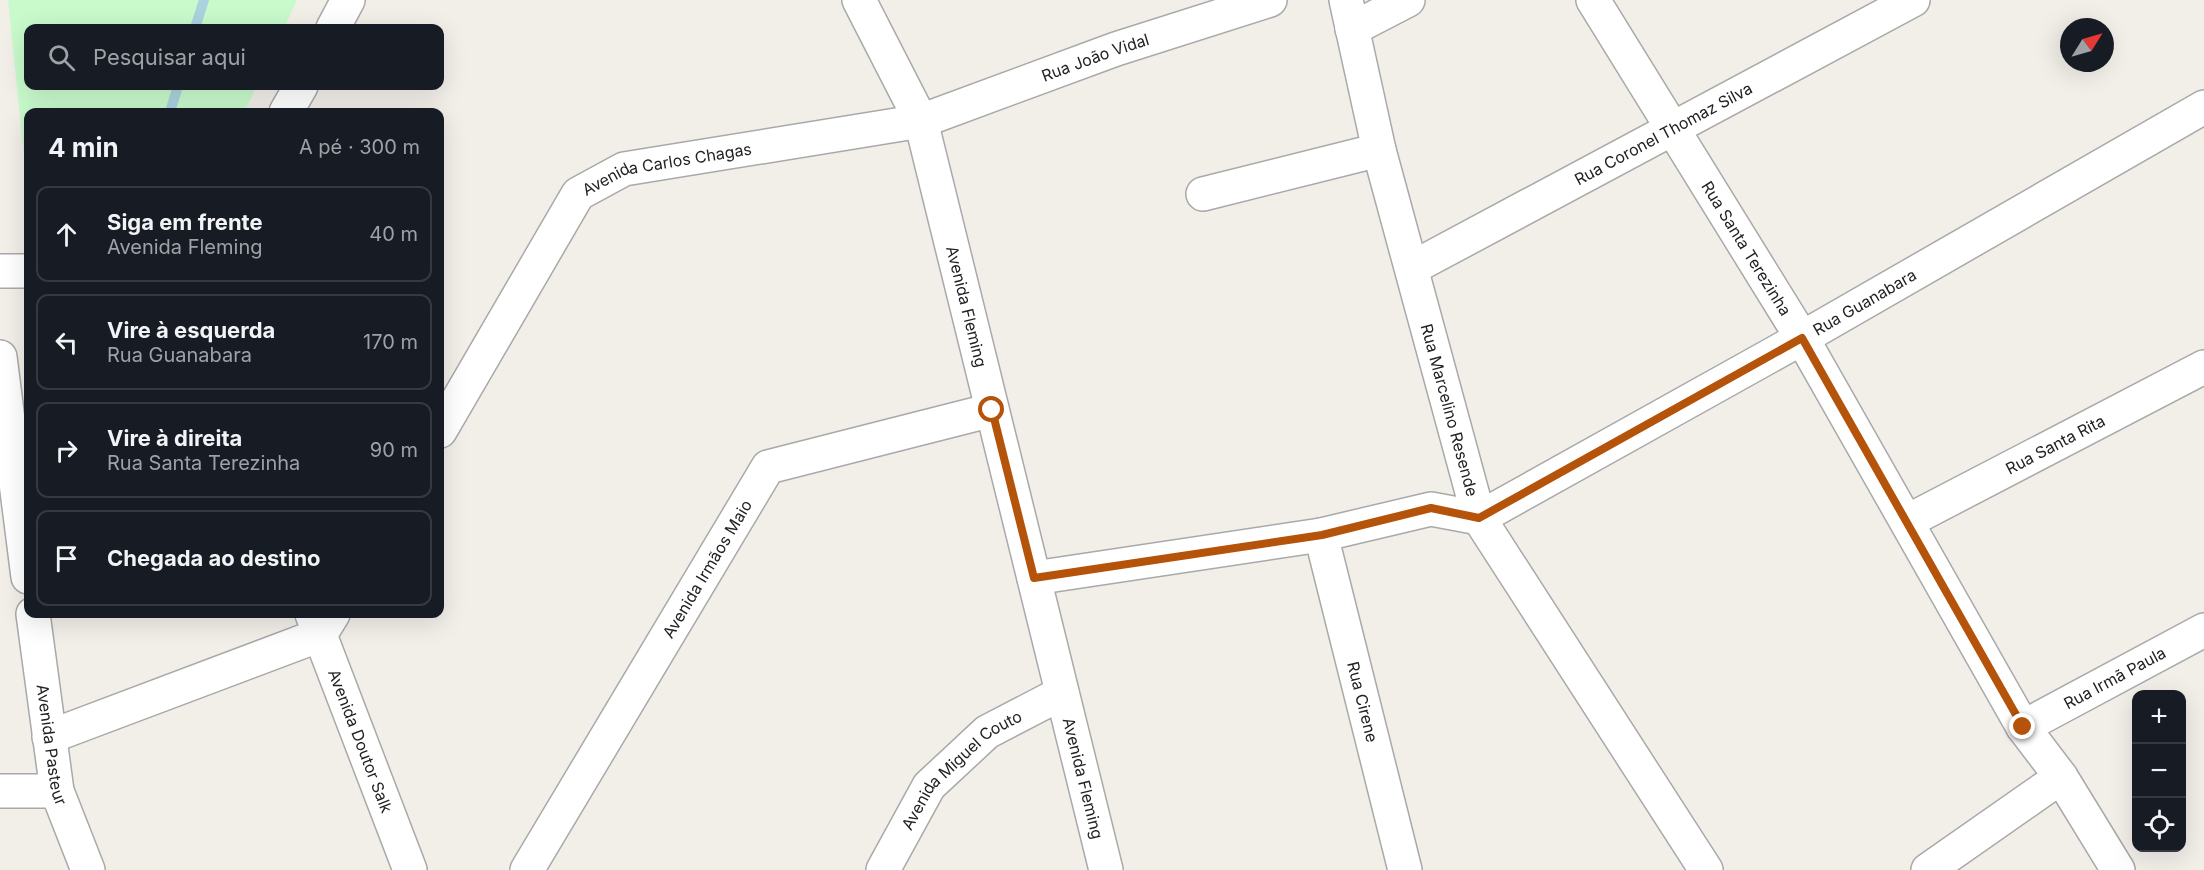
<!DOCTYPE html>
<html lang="pt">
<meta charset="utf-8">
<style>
:root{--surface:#171b24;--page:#20242c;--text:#f1f3f6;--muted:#9ea1a6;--line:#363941}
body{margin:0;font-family:Inter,sans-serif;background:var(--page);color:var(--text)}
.controls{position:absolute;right:18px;bottom:18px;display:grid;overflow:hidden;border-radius:12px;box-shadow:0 6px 24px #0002}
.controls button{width:54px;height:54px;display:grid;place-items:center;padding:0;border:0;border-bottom:2px solid var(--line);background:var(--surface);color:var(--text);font:30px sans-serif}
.compass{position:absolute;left:2060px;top:18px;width:54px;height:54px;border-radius:50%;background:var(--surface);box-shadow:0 6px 24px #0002;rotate:53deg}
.stop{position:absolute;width:18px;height:18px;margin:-14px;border:4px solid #b45309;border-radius:50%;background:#fff}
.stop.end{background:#b45309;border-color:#fff;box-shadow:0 2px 6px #0008}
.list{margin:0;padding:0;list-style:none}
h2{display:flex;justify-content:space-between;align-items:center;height:78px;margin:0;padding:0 24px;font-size:26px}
h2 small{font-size:20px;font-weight:400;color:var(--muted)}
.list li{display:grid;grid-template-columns:39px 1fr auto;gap:18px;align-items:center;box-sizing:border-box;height:96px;margin:0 12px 12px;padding:0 12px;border:2px solid var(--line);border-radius:12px}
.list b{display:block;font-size:22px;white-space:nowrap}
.list p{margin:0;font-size:20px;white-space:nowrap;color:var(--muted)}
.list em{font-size:20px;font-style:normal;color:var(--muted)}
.icon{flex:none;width:33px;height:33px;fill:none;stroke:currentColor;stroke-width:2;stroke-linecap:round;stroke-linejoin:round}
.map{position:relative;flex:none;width:2204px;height:870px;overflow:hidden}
.search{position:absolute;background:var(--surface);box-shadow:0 6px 24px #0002;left:24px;top:24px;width:420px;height:66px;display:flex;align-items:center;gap:15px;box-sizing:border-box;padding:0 21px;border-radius:12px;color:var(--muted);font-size:22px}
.panel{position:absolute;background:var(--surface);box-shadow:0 6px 24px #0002;left:24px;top:108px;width:420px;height:510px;border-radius:12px}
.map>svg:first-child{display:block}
.park{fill:#c8facc}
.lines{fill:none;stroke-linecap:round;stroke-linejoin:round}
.stream{stroke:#aad3df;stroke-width:10}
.minor-casing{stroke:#a9a9a9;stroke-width:36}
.minor{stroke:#fff;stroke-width:33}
.route{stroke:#b45309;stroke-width:8}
.labels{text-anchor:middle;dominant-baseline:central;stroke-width:5;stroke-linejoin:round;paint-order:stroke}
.street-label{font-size:16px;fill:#222;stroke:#fff}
</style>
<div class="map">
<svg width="2204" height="870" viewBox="0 0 2204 870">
<rect width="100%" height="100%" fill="#f2efe9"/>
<path class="park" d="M8,0H297L284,28H28V86H257L244,112H28V195Z"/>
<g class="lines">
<g class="stream">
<path d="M195,28L204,0"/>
<path d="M170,112L178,86"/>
</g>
<g class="minor-casing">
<g id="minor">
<path id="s1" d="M859,0L921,121L1106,870"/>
<path id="s2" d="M1346,0L1379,150L1479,518L1706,870"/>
<path id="s3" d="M1593,0L1802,338L2023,727L2061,777L2118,870"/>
<path d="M333,28L348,0"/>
<path d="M1352,29L1408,0"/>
<path d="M286,112L301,86"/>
<path d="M1203,194L1379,150"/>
<path id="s4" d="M1412,268L1913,0"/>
<path d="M0,271H28"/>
<path d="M0,357L28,577"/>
<path id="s5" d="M440,431L578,194L624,169L921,121L1116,49L1270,0"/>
<path id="s6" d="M1908,521L2204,367"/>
<path id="s7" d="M1321,535L1405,870"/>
<path id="s8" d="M1034,578L1321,535L1431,509L1479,518L1802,338L2204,107"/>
<path id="s9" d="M33,614L57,791L88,870"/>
<path id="s10" d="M312,614L410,870"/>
<path id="s11" d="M2023,727L2204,630"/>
<path d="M49,737L320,635L333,614"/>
<path d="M0,791H57"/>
<path id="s12" d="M527,870L768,467L992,410"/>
<path id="s13" d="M883,870L929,786L987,732L1062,693"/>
<path d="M1928,870L2061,777"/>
</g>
</g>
<use href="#minor" class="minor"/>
</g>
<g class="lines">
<path class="route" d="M992,410L1034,578L1322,535L1431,508L1479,518L1802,338L2023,727"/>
</g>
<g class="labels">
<g class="street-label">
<text stroke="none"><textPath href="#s5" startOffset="813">Rua João Vidal</textPath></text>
<text stroke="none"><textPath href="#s4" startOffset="285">Rua Coronel Thomaz Silva</textPath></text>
<text stroke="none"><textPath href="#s5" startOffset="368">Avenida Carlos Chagas</textPath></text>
<text stroke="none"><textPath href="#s3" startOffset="292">Rua Santa Terezinha</textPath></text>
<text stroke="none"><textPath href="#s8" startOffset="894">Rua Guanabara</textPath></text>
<text stroke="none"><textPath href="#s1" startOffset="327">Avenida Fleming</textPath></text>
<text stroke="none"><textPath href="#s2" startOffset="423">Rua Marcelino Resende</textPath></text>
<text stroke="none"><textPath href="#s6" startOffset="166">Rua Santa Rita</textPath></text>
<text stroke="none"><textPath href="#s12" startOffset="351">Avenida Irmãos Maio</textPath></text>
<text stroke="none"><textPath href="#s11" startOffset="104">Rua Irmã Paula</textPath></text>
<text stroke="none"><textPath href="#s7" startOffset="172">Rua Cirene</textPath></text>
<text stroke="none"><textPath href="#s10" startOffset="136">Avenida Doutor Salk</textPath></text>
<text stroke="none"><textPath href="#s9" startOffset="132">Avenida Pasteur</textPath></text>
<text stroke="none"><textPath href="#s13" startOffset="130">Avenida Miguel Couto</textPath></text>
<text stroke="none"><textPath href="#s1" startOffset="813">Avenida Fleming</textPath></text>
</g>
</g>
</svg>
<div class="controls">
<button>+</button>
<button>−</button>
<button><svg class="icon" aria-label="locate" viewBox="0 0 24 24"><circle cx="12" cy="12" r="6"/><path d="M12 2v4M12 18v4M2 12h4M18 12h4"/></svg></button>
</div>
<svg class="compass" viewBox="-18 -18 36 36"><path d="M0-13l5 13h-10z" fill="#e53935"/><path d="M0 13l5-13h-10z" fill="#9ea1a6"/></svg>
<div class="stop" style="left:992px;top:410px"></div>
<div class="stop end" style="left:2023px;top:727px"></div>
<div class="search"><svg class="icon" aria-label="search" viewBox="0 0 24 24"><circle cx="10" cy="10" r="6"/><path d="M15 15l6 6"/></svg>Pesquisar aqui</div>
<section class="panel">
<h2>4 min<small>A pé · 300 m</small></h2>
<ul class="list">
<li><svg class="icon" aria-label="ahead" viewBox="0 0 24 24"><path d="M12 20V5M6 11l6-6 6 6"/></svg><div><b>Siga em frente</b><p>Avenida Fleming</p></div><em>40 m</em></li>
<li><svg class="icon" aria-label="left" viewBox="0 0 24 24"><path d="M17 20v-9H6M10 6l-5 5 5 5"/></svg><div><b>Vire à esquerda</b><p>Rua Guanabara</p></div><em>170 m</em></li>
<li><svg class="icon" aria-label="right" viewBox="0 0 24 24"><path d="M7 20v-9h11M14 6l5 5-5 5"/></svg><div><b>Vire à direita</b><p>Rua Santa Terezinha</p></div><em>90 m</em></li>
<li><svg class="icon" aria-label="arrive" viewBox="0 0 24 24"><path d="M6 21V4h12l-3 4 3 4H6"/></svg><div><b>Chegada ao destino</b></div></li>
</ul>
</section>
</div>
